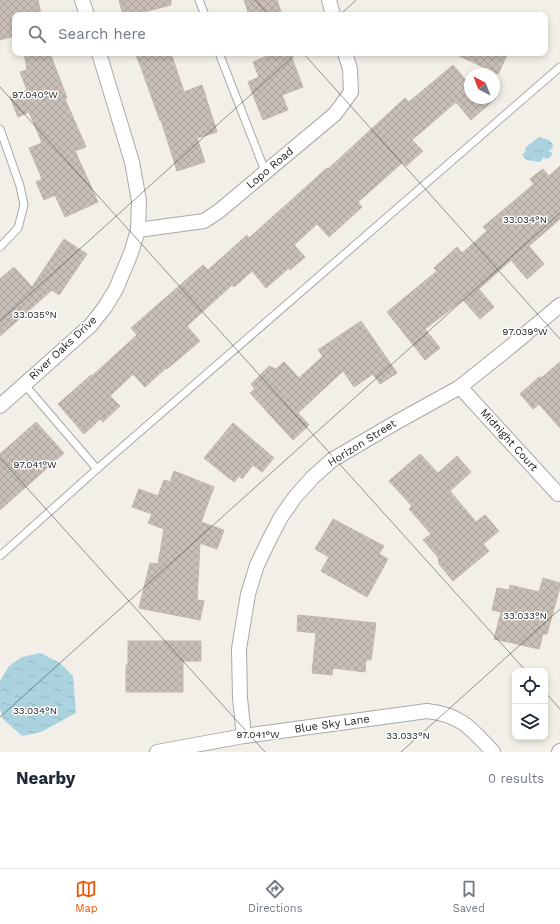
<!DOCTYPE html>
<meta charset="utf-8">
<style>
:root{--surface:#fff;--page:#f6f6f7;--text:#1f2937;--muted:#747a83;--line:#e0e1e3;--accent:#ea580c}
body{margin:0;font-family:"Work Sans",sans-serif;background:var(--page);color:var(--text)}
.controls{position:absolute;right:12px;bottom:12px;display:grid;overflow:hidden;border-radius:8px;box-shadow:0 2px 6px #0003}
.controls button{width:36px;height:36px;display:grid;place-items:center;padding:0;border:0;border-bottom:1px solid var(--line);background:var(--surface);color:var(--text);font:20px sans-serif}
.compass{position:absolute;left:464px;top:68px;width:36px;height:36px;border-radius:50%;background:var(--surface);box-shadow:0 2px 6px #0003;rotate:318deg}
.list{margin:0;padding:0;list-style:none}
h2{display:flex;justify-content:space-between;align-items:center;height:52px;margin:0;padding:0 16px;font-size:17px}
h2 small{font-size:13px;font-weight:400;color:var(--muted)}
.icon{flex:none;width:22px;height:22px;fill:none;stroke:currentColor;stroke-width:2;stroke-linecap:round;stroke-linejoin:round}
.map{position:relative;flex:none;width:560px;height:752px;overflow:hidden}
.search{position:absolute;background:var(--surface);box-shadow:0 2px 6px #0003;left:12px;right:12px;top:12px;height:44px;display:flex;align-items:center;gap:10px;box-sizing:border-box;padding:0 14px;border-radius:8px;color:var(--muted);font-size:15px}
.sheet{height:116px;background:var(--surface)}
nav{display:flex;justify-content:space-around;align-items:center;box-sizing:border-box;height:56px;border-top:1px solid var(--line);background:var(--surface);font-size:11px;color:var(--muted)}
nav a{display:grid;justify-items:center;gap:2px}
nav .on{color:var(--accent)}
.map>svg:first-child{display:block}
.water{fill:url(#water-ripples)}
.building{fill:url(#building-cross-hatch);stroke:#c4b6ab}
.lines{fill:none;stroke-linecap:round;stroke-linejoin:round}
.lane-casing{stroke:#a9a9a9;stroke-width:9}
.street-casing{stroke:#a9a9a9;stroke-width:16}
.lane{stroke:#fff;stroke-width:7}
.street{stroke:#fff;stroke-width:14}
.ticks{fill:none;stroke:#222;stroke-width:1;stroke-opacity:0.45}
.labels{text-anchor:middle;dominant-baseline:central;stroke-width:3;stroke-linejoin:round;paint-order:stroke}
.street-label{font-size:11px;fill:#222;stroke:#fff}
.ticks-label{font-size:10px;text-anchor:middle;fill:#222;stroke:#fff;stroke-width:3;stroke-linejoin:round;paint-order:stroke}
</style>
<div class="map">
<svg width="560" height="752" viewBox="0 0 560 752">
<defs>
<pattern id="water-ripples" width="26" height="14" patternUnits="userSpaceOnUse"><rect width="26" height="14" fill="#aad3df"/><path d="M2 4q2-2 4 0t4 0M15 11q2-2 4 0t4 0" fill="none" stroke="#92b5bf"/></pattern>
<pattern id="building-cross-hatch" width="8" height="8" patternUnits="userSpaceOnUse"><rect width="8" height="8" fill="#c7bfb8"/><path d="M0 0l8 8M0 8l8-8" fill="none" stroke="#aba49e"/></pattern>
</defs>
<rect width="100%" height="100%" fill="#f2efe9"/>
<g class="water">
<path d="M539,137L549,140L552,143L553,148L548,151L553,153L550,157L546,159L544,157L540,162L527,160L522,155L526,151L525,148Z"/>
<path d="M40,653L60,663L73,676L76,713L41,732L22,736L3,719L0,709V681L9,666L22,657Z"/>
</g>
<g class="building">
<path d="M0,0H38L41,15H15V36L0,40Z"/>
<path d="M119,0H171V5L132,15H123Z"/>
<path d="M244,0H277L282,15H249Z"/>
<path d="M24,53H50L67,98L65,99L86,147L75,151L98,202L65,217L55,195L44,200L36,182L42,179L29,148L42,143L29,112L18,117L10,97L27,90L20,72L27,70Z"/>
<path d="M135,53H171L184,92L202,85L217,132L197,138L205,162L177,171L161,120L160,121L142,70Z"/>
<path d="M275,53H290L303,87L282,95L288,110L263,120L248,82L259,77L253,62Z"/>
<path d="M453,53H508L498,74Z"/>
<path d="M453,65L470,85V98H496L471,120L456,102L412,140L423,151L406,166L403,162L358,202L362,207L329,237L317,224L294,245L305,257L290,270L289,268L266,288L252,271L234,287L232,285L187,326L200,341L167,369L166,368L145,387L133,374L110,396L120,406L103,422L100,419L84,434L58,404L91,375L92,376L137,335L131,328L203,265L208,270L247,235L249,238L327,168L328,169L405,98L409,102Z"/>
<path d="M560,166V219L529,246L544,264L527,279L511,260L479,289L494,307L480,319L463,300L425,329L440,348L425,360L387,312L437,271L434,268L457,247L462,253L487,231L483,227L534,184L530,179L543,169L549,176Z"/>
<path d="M64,239L87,254L59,295L52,290L0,336V279L14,267L32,287Z"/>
<path d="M361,321L397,373L380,384L373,374L354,387L343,371L298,413L309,425L293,440L250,393L255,389L251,384L269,366L276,369L284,362L299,378L323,356L318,350Z"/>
<path d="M560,362V428L539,404L533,409L520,394L539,377L541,378Z"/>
<path d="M36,422L64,453L0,510V454Z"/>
<path d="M233,423L274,458L262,472L253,465L242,479L239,476L234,482L204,458Z"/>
<path d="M420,454L438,473L457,456L471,472L450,491L476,522L485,515L499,531L483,544L489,551L453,581L439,564L438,557L423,540L431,534L409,509L412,506L389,481Z"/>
<path d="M174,471L214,487L201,522L224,530L217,549L200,543L197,600L204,601L200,620L139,608L150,563L158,564L164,529L148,523L152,514L132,507L139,489L158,496L164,480L170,482Z"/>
<path d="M333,519L384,546L379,554L388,559L367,597L321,571L329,557L315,549Z"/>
<path d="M543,578L560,583V587L547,634H543L539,649L494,639L501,612L492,610L497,588L509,590L510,585L539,592Z"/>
<path d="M298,615L376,623L371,660H366L365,672L333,668L332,675L312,673L316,633L297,631Z"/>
<path d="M128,641H201V661H183V692H126V666L128,663Z"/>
</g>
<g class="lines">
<g class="lane-casing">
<g id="lane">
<path d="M199,0L205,15"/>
<path d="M219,53L265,171"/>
<path d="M0,129L20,186L24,205L18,228L0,247"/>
<path d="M24,384L97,469"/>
<path d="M0,556L97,469L560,67"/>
</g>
</g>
<g class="street-casing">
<g id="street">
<path d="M82,0L87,15"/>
<path d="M329,0L333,15"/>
<path d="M138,230L204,221L219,211L335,114L351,92L350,69L345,53"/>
<path d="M460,387L558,494"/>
<path d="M0,406L91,325L105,307L116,289L131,253L138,230L139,201L132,162L99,53"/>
<path d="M244,736L240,698L239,649L248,594L257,565L270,538L281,517L295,497L313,477L332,460L395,423L460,387L510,347L560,305"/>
<path d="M157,752L244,736L427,711C461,715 471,728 493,752"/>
<path d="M559,752L560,751"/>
</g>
</g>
<use href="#lane" class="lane"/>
<use href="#street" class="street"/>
</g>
<path class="ticks" d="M255,0L269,15M340,15L356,0M303,53L560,339M0,87L526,671M0,321L297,53M0,458L265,752M545,692L560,709M0,717L560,213M401,752L560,609"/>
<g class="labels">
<g class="street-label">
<text transform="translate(270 168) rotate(-40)">Lopo Road</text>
<text transform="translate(63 348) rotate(-43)">River Oaks Drive</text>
<text transform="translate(509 440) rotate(48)">Midnight Court</text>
<text transform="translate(362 443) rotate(-32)">Horizon Street</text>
<text transform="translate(332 724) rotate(-8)">Blue Sky Lane</text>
</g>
</g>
<g class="ticks-label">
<text x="35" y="98">97.040°W</text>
<text x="525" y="223">33.034°N</text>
<text x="35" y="318">33.035°N</text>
<text x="525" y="335">97.039°W</text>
<text x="35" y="468">97.041°W</text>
<text x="525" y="619">33.033°N</text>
<text x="35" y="714">33.034°N</text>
<text x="258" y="738">97.041°W</text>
<text x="408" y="739">33.033°N</text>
</g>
</svg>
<div class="controls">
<button><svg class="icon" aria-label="locate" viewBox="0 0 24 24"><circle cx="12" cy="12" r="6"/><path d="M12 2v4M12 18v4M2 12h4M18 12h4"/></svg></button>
<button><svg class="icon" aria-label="layers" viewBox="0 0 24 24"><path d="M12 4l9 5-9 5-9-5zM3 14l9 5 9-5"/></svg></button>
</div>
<svg class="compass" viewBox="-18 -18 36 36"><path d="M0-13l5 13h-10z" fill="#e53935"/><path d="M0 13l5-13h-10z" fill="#747a83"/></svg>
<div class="search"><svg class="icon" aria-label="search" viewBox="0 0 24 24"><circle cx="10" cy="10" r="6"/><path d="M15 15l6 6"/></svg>Search here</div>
</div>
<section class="sheet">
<h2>Nearby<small>0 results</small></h2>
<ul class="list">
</ul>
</section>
<nav>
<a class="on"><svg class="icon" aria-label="map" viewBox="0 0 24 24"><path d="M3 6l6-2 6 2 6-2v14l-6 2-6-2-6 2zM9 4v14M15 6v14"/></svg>Map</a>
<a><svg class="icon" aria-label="directions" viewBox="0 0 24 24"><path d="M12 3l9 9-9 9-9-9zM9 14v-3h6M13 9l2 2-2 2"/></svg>Directions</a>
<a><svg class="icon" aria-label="saved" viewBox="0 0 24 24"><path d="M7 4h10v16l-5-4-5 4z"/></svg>Saved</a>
</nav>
